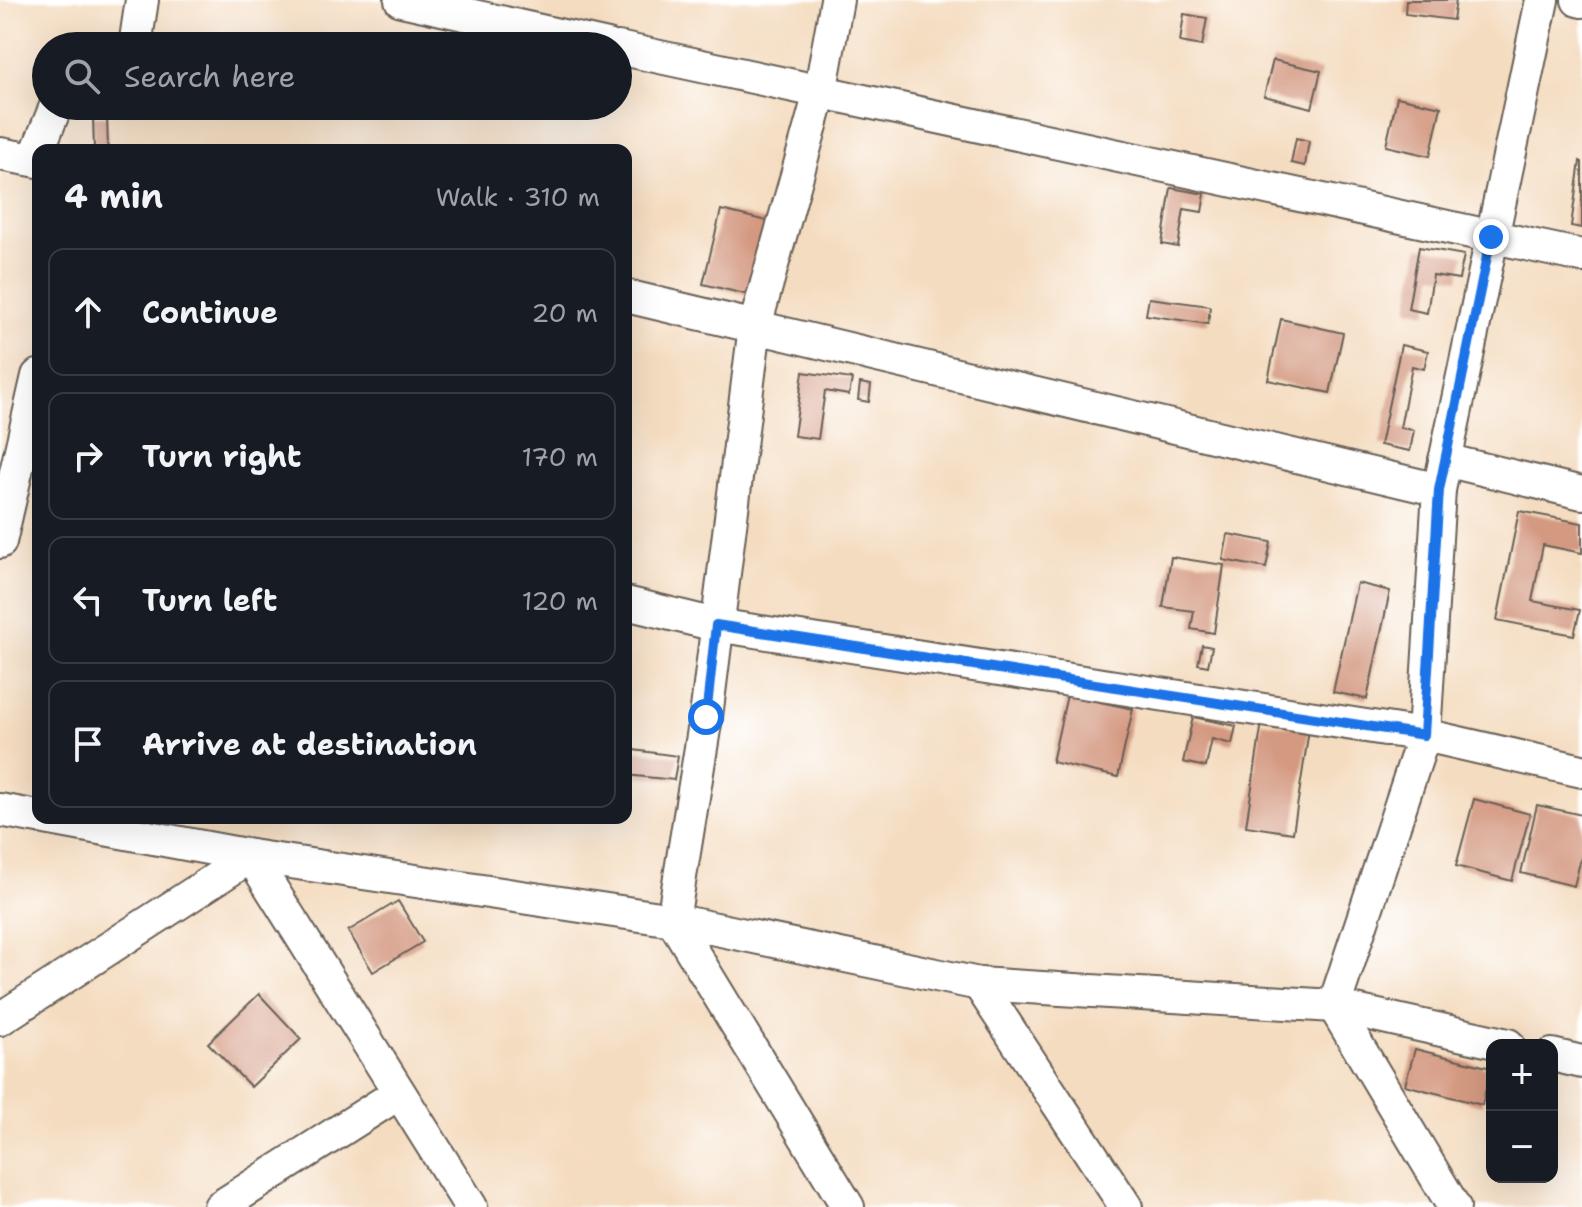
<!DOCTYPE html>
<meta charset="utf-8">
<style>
:root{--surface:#171b24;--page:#242831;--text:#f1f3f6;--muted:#9ea1a6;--line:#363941}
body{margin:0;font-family:"Shantell Sans",sans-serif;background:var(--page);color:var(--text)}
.controls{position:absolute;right:24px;bottom:24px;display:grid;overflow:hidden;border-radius:16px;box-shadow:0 8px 32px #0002}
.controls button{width:72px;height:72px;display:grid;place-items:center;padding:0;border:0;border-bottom:2px solid var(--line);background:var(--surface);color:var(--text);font:40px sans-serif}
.stop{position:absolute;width:24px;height:24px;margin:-18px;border:6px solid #1a73e8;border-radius:50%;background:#fff}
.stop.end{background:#1a73e8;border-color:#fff;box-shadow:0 2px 8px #0008}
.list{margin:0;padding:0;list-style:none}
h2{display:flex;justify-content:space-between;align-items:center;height:104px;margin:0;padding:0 32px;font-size:34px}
h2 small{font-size:26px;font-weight:400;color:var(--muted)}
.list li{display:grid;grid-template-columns:52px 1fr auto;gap:24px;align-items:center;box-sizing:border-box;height:128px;margin:0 16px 16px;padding:0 16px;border:2px solid var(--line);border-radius:16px}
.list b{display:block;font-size:30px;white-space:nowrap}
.list em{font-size:26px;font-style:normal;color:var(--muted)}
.icon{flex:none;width:44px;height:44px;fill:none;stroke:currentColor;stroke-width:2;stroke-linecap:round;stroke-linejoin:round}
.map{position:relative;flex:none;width:1582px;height:1207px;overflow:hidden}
.search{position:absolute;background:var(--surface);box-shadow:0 8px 32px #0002;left:32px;top:32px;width:600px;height:88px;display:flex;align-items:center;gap:20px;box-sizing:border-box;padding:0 28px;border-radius:44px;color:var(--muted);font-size:30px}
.panel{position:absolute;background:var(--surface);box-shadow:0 8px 32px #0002;left:32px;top:144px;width:600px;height:680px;border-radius:16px}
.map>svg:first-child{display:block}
.building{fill:#d49981}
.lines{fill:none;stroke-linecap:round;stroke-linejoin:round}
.minor-casing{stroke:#685f55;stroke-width:36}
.minor{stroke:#fff;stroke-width:32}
.route{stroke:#1a73e8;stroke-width:10}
</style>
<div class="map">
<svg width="1582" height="1207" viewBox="0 0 1582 1207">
<rect width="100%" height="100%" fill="#fff"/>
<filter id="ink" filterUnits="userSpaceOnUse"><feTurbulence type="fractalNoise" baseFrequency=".0125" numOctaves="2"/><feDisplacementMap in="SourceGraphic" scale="16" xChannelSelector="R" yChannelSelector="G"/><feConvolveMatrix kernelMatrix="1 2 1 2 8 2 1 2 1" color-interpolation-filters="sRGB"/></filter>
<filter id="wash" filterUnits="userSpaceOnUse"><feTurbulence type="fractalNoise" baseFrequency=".006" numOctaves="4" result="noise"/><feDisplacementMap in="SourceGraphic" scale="32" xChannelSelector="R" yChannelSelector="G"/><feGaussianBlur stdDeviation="1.8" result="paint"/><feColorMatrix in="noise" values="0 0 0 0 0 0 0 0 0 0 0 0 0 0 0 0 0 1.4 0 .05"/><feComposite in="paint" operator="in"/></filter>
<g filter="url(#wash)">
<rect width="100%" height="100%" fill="#f4dcc0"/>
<g id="blocks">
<g class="building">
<path d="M1406,0H1456L1453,20L1405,14Z"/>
<path d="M1184,14L1207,18L1202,46L1180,42Z"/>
<path d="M1273,60L1321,71L1312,108L1264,96Z"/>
<path d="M1397,97L1441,107L1430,156L1386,146Z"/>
<path d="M93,116H107L108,150H94Z"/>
<path d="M1296,138L1309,141L1305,166L1291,163Z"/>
<path d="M1580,161L1582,162V228L1571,226Z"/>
<path d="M1171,188L1205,194L1202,212L1184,209L1178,247L1162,244Z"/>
<path d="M721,210L775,223L757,297L703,284Z"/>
<path d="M1419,247L1464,255L1459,279L1433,275L1427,313L1408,309Z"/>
<path d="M1149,298L1210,306L1208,324L1146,315Z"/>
<path d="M1281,319L1343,333L1330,393L1268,380Z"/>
<path d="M1401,345L1428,351L1424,369L1412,366L1400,428L1414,430L1410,451L1380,445Z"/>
<path d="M803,372L852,379L849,395L825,391L818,439L794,436Z"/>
<path d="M860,383L871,385L869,402L858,400Z"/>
<path d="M1519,511L1582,523V553L1543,545L1532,601L1580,610L1574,635L1497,620Z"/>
<path d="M1228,534L1271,542L1266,568L1223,560Z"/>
<path d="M1171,557L1224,565L1214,633L1191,629L1194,611L1163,607Z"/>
<path d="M1357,583L1390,591L1367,699L1333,692Z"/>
<path d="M1202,645L1212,647L1208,666L1198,664Z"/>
<path d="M1067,695L1133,709L1118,777L1052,762Z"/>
<path d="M1193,717L1236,726L1232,744L1212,739L1206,767L1183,762Z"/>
<path d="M1262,722L1309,730L1293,833L1246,826Z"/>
<path d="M626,749L678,756L674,780L626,775Z"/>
<path d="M1474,799L1530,814L1512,881L1456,866Z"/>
<path d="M1537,805L1582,815V854L1574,886L1521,873Z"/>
<path d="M398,901L423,942L373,972L348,931Z"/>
<path d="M259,994L301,1039L251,1087L208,1043Z"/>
<path d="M1415,1049L1491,1068L1482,1105L1405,1085Z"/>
</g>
</g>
</g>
<g filter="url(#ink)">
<use href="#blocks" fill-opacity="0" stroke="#685f55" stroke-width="2"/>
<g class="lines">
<g class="minor-casing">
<g id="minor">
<path d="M401,0L608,46"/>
<path d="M837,0L820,93L755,326L706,717L673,920L848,1207"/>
<path d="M1578,0L1582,1"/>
<path d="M135,46L142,0"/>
<path d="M618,48L1582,256"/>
<path d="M38,150L56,106"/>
<path d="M0,154L38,161"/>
<path d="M626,296L1439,490"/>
<path d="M1445,460L1582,493"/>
<path d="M0,542L38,376"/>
<path d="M626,603L716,625L1424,735L1582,771"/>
<path d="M0,810L38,817"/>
<path d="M45,818L251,856L673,920L979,984L1334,1006L1508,1045"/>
<path d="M979,984L1126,1207"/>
<path d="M0,1019L251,856L471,1207"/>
<path d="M1552,1055L1582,1062"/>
<path d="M220,1207L399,1093"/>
<path d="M1454,1207L1334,1006L1424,735L1439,490L1542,0"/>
</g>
</g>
<use href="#minor" class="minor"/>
</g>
</g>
<g class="lines" filter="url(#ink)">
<path class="route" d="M706,717L716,625L1424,735L1439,490L1491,237"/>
</g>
</svg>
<div class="controls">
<button>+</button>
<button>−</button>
</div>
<div class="stop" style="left:706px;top:717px"></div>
<div class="stop end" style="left:1491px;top:237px"></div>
<div class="search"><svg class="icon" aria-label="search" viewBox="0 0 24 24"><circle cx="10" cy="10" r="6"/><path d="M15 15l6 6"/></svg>Search here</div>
<section class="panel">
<h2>4 min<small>Walk · 310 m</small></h2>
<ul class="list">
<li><svg class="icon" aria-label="ahead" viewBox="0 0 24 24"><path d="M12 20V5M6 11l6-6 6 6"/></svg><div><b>Continue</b></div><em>20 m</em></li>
<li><svg class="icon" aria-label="right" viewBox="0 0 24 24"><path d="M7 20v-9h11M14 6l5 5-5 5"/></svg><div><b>Turn right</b></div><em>170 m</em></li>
<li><svg class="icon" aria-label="left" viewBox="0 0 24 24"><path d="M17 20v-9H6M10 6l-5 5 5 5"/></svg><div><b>Turn left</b></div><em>120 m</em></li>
<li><svg class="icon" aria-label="arrive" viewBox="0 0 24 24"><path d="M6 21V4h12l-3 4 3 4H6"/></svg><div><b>Arrive at destination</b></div></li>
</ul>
</section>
</div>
